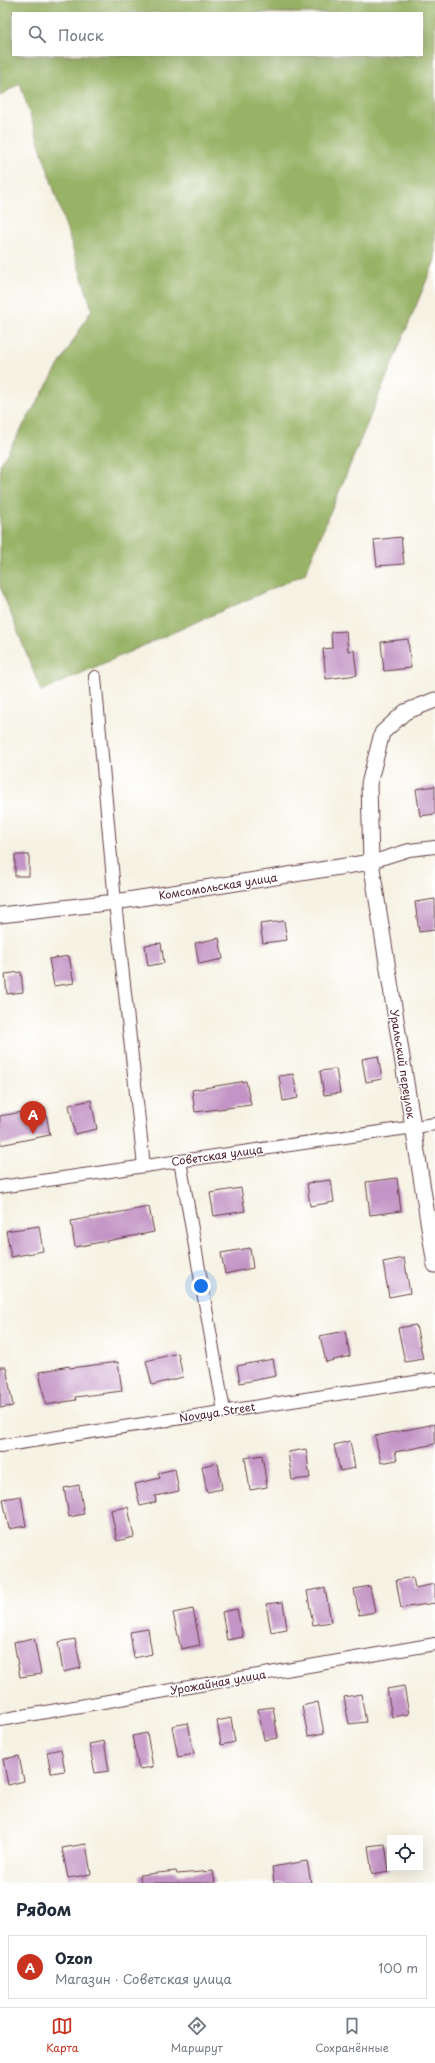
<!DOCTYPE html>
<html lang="ru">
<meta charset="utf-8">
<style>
:root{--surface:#fff;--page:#f6f6f7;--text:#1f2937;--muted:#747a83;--line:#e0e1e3;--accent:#c8321e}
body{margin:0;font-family:"Playpen Sans",sans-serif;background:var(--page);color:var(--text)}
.controls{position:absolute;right:12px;bottom:12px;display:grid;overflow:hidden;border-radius:0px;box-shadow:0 4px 16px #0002}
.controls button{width:36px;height:36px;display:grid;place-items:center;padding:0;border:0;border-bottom:1px solid var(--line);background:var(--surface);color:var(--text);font:20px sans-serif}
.you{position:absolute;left:201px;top:1286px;width:14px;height:14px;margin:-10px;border:3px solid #fff;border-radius:50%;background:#1a73e8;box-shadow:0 0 0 6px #1a73e833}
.badge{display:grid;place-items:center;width:26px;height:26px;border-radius:50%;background:var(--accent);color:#fff;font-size:13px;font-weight:700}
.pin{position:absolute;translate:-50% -33px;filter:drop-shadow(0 1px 2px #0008)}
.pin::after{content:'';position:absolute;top:21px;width:14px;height:12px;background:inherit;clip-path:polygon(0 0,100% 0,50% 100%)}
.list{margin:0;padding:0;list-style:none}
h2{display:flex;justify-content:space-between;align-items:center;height:52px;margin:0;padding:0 16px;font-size:17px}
h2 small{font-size:13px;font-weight:400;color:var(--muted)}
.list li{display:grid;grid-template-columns:26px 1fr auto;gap:12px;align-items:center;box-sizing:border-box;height:64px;margin:0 8px 8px;padding:0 8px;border:1px solid var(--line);border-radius:0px}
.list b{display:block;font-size:15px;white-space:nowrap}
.list p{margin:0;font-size:13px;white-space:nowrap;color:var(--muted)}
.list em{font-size:13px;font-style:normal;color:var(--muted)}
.icon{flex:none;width:22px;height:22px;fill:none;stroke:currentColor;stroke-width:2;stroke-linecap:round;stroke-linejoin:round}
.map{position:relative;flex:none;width:435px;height:1883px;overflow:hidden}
.search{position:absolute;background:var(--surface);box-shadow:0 4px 16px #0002;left:12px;right:12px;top:12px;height:44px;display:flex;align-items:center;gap:10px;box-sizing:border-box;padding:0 14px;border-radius:0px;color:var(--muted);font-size:15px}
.sheet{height:124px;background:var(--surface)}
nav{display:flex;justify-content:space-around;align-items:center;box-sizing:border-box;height:56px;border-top:1px solid var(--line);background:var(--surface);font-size:11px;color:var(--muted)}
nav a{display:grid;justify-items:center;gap:2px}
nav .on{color:var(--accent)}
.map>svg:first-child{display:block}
.forest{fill:#98b366;stroke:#716948;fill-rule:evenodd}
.building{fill:#c394c5}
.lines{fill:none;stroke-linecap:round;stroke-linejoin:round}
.minor-casing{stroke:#643f47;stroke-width:14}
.tertiary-casing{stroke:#643f47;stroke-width:17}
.minor{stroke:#fff;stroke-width:12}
.tertiary{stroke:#fff;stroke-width:15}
.labels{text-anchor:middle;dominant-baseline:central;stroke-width:3;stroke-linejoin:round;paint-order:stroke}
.street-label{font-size:11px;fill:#4a1f2b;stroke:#fff}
</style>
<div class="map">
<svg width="435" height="1883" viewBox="0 0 435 1883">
<rect width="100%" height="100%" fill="#fff"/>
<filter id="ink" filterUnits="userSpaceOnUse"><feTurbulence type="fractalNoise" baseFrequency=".025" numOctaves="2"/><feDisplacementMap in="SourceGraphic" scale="8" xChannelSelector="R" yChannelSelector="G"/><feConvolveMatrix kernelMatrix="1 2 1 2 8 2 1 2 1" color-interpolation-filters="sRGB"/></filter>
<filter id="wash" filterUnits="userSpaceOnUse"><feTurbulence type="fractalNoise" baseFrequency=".012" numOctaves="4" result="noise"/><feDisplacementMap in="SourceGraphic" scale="16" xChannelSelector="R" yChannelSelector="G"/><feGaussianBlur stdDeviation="0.9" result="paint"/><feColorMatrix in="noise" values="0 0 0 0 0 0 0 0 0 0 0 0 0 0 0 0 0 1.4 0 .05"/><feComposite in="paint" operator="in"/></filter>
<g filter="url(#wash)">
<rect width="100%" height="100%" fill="#f6f2e3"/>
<path class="forest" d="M0,0H435V260L305,574L41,691L0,586V465L92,309L20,83L0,96ZM13,13H422V55H13Z"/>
<g id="blocks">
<g class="building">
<path d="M401,537L404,564L377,566L374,540Z"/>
<path d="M346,631L348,651L354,650L357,675L326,679L323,649L332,648L331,632Z"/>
<path d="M408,639L411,668L384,671L381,642Z"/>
<path d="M435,786V814L420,816L416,789Z"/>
<rect x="15" y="855" width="14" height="21"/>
<path d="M435,899V930L419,932L415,902Z"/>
<path d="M284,921L287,940L263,943L260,924Z"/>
<path d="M219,938L223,959L199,964L195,943Z"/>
<path d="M161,943L164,963L148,966L145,945Z"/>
<path d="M69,956L74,983L54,986L49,959Z"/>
<path d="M21,972L23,992L7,994L5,974Z"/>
<path d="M378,1056L382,1079L366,1082L362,1059Z"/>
<path d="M336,1069L340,1093L324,1095L320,1071Z"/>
<path d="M293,1074L298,1098L283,1101L279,1076Z"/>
<path d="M246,1081L251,1105L195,1112L192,1090Z"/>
<path d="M91,1100L97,1129L75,1134L69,1105Z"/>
<path d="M45,1108L50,1135L0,1145V1116Z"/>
<path d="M397,1178L401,1211L370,1215L366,1182Z"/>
<path d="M331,1180L334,1202L310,1206L307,1183Z"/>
<path d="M241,1188L245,1211L214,1216L210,1193Z"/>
<path d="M149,1207L154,1232L75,1247L71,1221Z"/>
<path d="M39,1226L43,1251L11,1257L6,1231Z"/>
<path d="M250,1248L253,1268L225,1274L221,1253Z"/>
<path d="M404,1258L410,1293L389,1297L383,1262Z"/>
<path d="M416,1325L423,1359L405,1362L398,1328Z"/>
<path d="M345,1331L350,1356L326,1362L320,1336Z"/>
<path d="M178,1353L183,1377L152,1385L146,1361Z"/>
<path d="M273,1359L276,1376L240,1383L237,1366Z"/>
<path d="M118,1362L122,1391L75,1397L76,1400L46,1405L39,1372L69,1366L70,1368Z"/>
<path d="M0,1367H6L13,1406L0,1408Z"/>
<path d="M435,1424V1444L395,1452L397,1460L381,1463L375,1436Z"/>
<path d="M350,1441L355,1468L340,1471L334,1445Z"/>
<path d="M306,1449L310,1478L292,1480L288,1452Z"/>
<path d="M262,1455L267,1487L250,1490L245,1458Z"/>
<path d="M218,1463L222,1489L207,1492L202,1466Z"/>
<path d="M175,1469L179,1491L155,1496L156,1502L140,1506L135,1484L160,1478L158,1473Z"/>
<path d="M79,1485L84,1514L69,1517L64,1488Z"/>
<path d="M21,1496L26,1526L9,1529L3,1499Z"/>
<path d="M128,1507L134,1537L117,1541L111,1510Z"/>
<path d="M413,1577L415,1588L435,1584V1603L401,1608L396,1580Z"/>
<path d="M370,1586L375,1612L359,1615L354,1589Z"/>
<path d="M325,1588L331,1622L313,1625L307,1591Z"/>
<path d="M283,1602L287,1629L271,1632L266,1604Z"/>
<path d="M193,1609L200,1645L181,1649L173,1613Z"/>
<path d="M237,1609L243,1637L227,1640L222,1612Z"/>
<path d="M148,1629L152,1654L134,1658L130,1632Z"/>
<path d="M34,1638L41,1674L20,1677L14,1642Z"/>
<path d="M75,1639L81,1668L63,1672L58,1642Z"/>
<path d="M404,1686L409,1714L392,1717L387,1689Z"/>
<path d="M361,1694L366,1722L349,1724L344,1697Z"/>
<path d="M318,1702L324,1733L308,1736L302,1706Z"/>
<path d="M273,1707L278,1738L264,1740L258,1709Z"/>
<path d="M231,1718L235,1742L221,1745L217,1721Z"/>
<path d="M188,1723L194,1754L178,1757L172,1726Z"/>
<path d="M147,1733L153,1767L139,1769L132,1736Z"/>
<path d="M104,1741L109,1771L95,1773L89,1744Z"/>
<path d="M61,1749L65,1771L51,1773L47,1752Z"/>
<path d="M19,1756L24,1781L8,1785L3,1759Z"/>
<path d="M86,1844L91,1874L68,1878L62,1848Z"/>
<path d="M385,1844L389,1871L372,1874L368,1846Z"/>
<path d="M307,1861L311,1883H274L272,1867Z"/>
<path d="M176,1871L177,1874L213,1871L215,1883H141L140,1875Z"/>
</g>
</g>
</g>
<g filter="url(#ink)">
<use href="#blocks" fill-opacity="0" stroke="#643f47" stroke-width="1"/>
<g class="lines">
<g class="minor-casing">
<g id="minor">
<path d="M95,677L115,902L144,1166"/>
<path d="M371,862L409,850L435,847"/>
<path d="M180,1161L224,1411"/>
<path d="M0,1187L435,1124"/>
<path d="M0,1446L435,1379"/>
<path d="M0,1720L435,1644"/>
</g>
</g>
<g class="tertiary-casing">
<g id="tertiary">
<path d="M435,700L405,712L382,733L369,784L371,862L435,1265"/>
<path d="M0,915L115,902L371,862"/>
</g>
</g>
<use href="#minor" class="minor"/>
<use href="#tertiary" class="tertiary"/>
</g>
</g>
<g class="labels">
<g class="street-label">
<text transform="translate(218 886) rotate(-9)">Комсомольская улица</text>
<text transform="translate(403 1064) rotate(81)">Уральский переулок</text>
<text transform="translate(217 1155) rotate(-8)">Советская улица</text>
<text transform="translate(217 1412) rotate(-9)">Novaya Street</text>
<text transform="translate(218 1682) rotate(-10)">Урожайная улица</text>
</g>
</g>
</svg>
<div class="controls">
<button><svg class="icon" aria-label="locate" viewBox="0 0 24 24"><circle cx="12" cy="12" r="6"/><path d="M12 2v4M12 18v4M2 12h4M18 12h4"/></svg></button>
</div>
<div class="you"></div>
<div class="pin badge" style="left:33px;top:1134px">A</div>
<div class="search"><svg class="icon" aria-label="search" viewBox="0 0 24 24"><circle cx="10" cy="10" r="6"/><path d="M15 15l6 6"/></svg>Поиск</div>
</div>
<section class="sheet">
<h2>Рядом<small></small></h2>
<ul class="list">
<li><span class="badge">A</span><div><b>Ozon</b><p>Магазин · Советская улица</p></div><em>100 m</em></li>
</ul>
</section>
<nav>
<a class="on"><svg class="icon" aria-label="map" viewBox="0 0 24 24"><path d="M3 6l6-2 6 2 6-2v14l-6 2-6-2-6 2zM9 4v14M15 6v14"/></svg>Карта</a>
<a><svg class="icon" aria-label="directions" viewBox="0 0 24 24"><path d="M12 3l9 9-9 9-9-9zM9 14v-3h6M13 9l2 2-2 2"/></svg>Маршрут</a>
<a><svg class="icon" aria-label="saved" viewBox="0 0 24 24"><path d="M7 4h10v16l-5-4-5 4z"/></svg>Сохранённые</a>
</nav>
